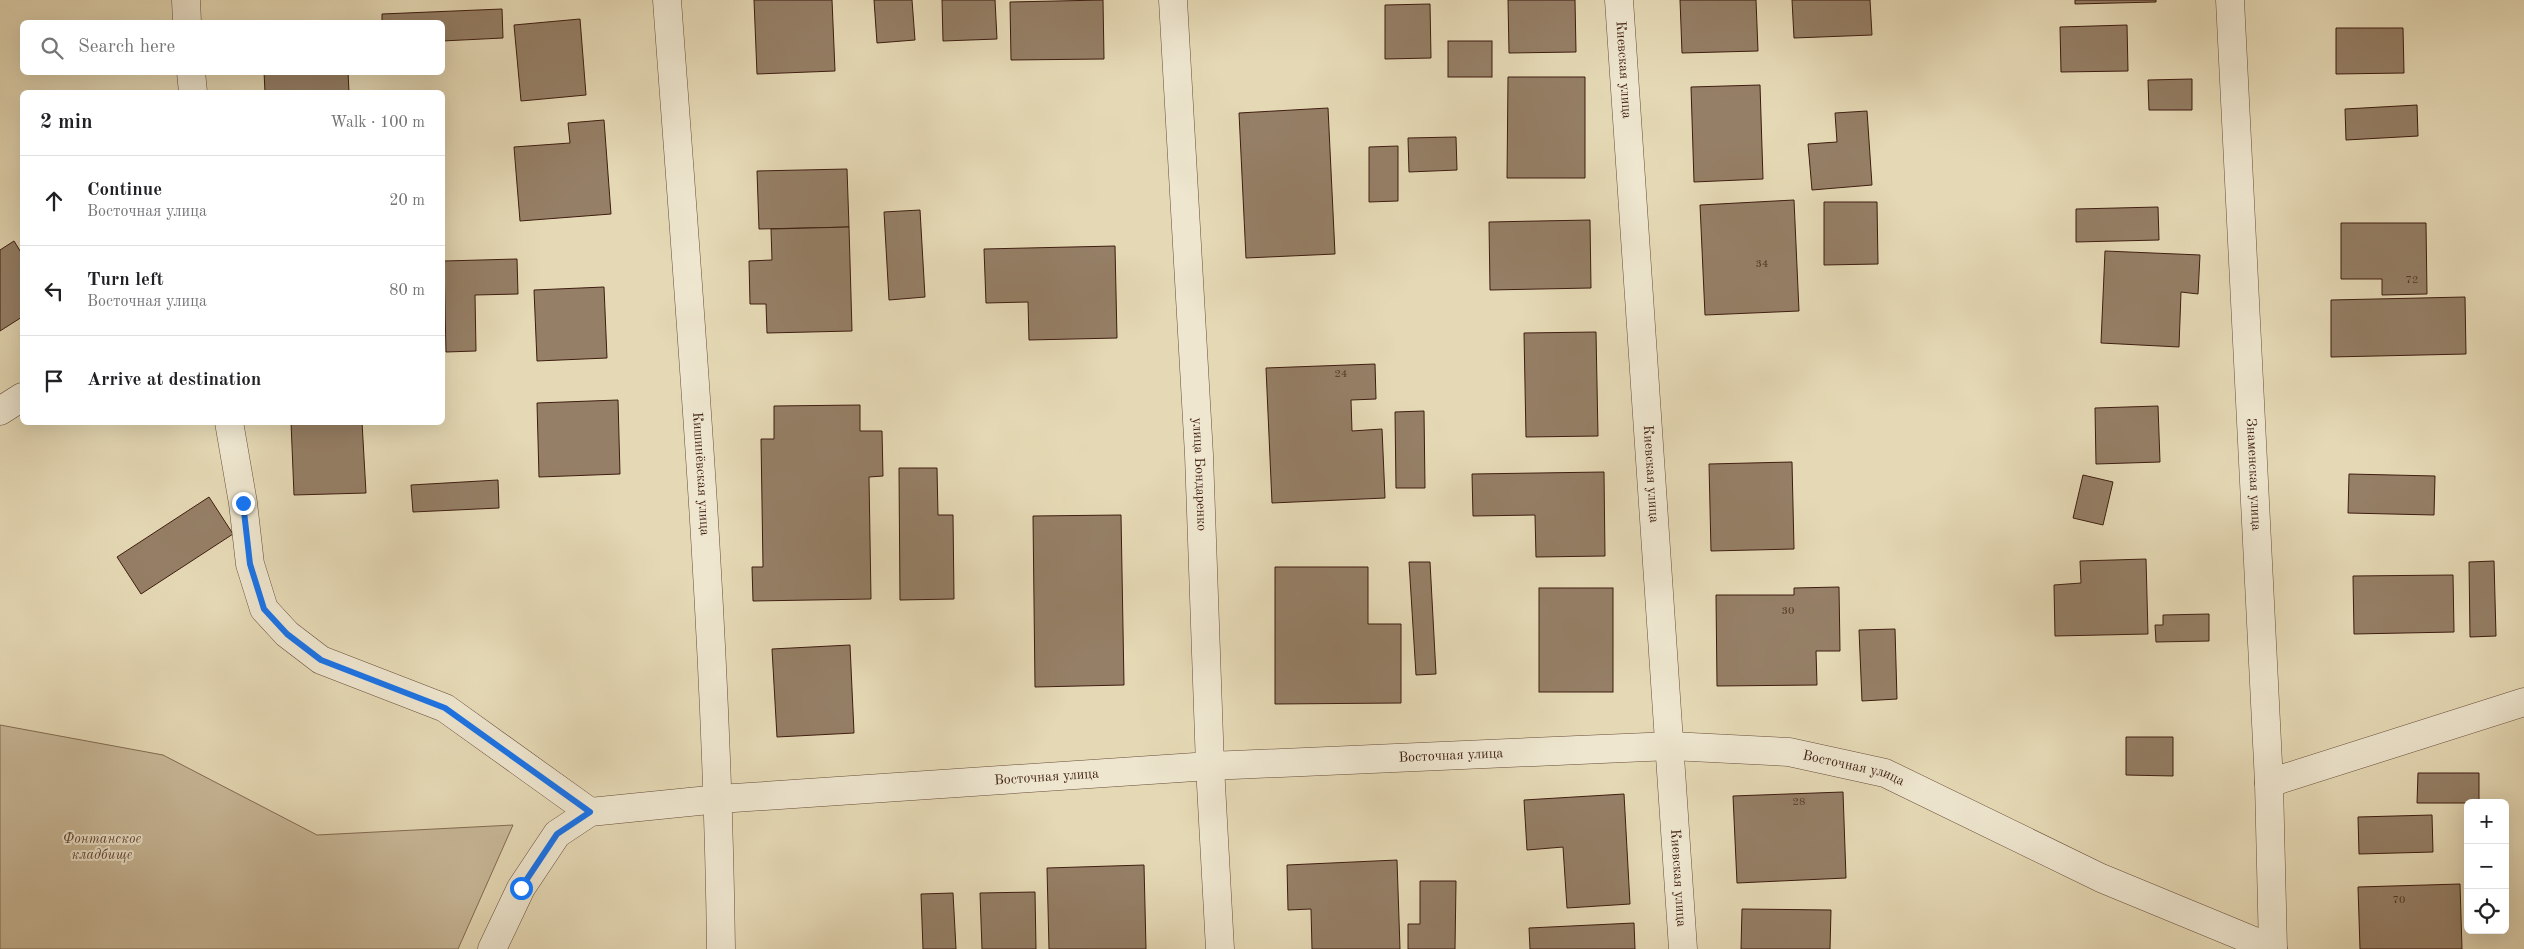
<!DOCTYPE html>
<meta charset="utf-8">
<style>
:root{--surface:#fff;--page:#f2f2f2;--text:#202124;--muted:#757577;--line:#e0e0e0}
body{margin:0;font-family:"Old Standard TT",serif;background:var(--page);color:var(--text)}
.controls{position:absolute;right:15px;bottom:15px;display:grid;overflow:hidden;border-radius:8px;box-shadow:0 5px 20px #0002}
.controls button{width:45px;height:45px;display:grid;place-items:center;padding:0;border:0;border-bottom:1px solid var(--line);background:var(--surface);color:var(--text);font:25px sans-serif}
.stop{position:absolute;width:15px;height:15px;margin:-11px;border:4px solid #1a73e8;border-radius:50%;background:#fff}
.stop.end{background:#1a73e8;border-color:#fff;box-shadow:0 1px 5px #0008}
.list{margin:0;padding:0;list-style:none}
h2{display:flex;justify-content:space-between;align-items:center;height:65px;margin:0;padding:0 20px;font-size:21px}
h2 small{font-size:16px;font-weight:400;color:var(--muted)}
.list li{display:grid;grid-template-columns:32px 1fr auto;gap:15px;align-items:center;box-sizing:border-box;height:90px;padding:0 20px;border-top:1px solid var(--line)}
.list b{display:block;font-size:19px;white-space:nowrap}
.list p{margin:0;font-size:16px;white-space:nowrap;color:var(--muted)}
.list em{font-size:16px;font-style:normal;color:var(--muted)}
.icon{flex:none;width:28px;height:28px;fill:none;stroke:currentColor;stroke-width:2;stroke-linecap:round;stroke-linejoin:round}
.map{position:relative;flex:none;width:2524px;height:949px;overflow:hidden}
.search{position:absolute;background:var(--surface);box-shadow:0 5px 20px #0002;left:20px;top:20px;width:425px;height:55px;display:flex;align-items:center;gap:12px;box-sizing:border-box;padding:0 18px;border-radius:8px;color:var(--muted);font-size:19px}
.panel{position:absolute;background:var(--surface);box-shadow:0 5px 20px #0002;left:20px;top:90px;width:425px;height:335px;border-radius:8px}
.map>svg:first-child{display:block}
.green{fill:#c9b999;stroke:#846b54}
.building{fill:#957f66;stroke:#3e1d10}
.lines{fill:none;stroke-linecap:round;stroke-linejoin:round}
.street-casing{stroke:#684c39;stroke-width:29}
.street{stroke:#eee6cf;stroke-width:28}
.route{stroke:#1a73e8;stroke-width:6}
.labels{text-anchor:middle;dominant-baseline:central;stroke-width:4;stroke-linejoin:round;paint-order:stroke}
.number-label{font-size:11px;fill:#543626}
.street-label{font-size:14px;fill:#3e1d10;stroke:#eee6cf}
.park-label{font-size:14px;font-style:italic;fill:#614432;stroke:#eee6cf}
</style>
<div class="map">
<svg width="2524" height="949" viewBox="0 0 2524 949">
<rect width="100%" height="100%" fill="#e5d9b5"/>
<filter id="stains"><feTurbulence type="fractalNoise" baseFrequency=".004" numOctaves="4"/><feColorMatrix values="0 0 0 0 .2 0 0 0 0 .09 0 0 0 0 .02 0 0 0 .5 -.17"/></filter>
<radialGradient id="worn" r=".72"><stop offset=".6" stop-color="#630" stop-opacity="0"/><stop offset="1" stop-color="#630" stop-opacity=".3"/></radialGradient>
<path class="green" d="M0,725L163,755L317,835L513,825L458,949H0Z"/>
<g class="building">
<path d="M754,0H832L835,71L757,74Z"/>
<path d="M874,0H912L915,40L877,43Z"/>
<path d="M942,0H995L997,39L943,41Z"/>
<path d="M1103,0L1104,59L1011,60L1010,2Z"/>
<path d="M1508,0H1575L1576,52L1509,53Z"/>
<path d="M1680,0H1756L1758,51L1682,53Z"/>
<path d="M1792,0H1870L1872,35L1794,38Z"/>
<path d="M2075,0H2156V2L2075,4Z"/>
<path d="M1430,4L1431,58L1385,59V5Z"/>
<path d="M502,9L503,38L442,41V22H382V14Z"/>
<path d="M580,19L586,95L521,101L514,25Z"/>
<path d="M2127,25L2128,71L2061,72L2060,27Z"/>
<path d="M2336,28H2403L2404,73L2336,74Z"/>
<rect x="1448" y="41" width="44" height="36"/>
<path d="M264,72H348L349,92H265Z"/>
<path d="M1508,77H1585V178H1507Z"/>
<path d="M2192,79V110H2149L2148,80Z"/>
<path d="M1760,85L1763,179L1694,182L1691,87Z"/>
<path d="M2417,105L2418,136L2346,140L2345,109Z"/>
<path d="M1328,108L1335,254L1246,258L1239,113Z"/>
<path d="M1867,111L1872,185L1812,190L1808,144L1837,142L1835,113Z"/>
<path d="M604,120L611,214L520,221L514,147L570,143L568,123Z"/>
<path d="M1456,137L1457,170L1409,172L1408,138Z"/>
<path d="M1398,146V201L1369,202V147Z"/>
<path d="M847,169L849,227L759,229L757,171Z"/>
<path d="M1794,200L1799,311L1705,315L1700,205Z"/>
<path d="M1824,202H1877L1878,264L1824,265Z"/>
<path d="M2158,207L2159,240L2076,242V209Z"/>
<path d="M920,210L925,297L889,300L884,212Z"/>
<path d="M1590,220L1591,288L1490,290L1489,222Z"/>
<path d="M2341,223H2426L2427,294L2382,295V279H2341Z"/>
<path d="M849,227L852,331L767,333L766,304H750L749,261L772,260L771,229Z"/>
<path d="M14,241L22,254V317L0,331V250Z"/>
<path d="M1115,246L1117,338L1029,340L1028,302L986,303L984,249Z"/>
<path d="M2105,251L2200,255L2198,294L2181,292L2179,347L2101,343Z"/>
<path d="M517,259L518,294L475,295L476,351L446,352L444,261Z"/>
<path d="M604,287L607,358L537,361L534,290Z"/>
<path d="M2465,297L2466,354L2331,357V300Z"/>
<path d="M1596,332L1598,436L1526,437L1524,333Z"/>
<path d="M1375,364L1376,399L1351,400L1352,431L1382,429L1385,498L1272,503L1266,368Z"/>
<path d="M618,400L620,474L539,477L537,403Z"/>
<path d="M860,405V431H882L883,476L869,477L871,599L753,601L752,567H763L761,439H774V406Z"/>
<path d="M2158,406L2160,462L2096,464L2095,408Z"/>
<path d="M1424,411L1425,488H1396L1395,412Z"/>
<path d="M291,422H362L366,493L294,495Z"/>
<path d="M1792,462L1794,549L1711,551L1709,464Z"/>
<path d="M899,468H937L938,515H953L954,599L900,600Z"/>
<path d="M1604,472L1605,556L1536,557L1535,515L1473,516L1472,474Z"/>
<path d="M2349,474L2435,476L2434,515L2348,513Z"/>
<path d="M2083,475L2113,482L2103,525L2073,518Z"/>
<path d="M498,480L499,508L413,512L411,485Z"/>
<path d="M209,497L233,534L141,594L117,557Z"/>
<path d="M1121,515L1124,685L1035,687L1033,516Z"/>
<path d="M2146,559L2148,634L2055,636L2054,585L2081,583L2080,561Z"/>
<path d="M2494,561L2496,636L2470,637L2469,562Z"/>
<path d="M1409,562H1430L1436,674L1416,675Z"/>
<path d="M1275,567H1368V624H1401V703L1275,704Z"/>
<path d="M2453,575L2454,632L2354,634L2353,576Z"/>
<path d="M1839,587L1840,651H1816L1817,685L1717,686L1716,595H1794V588Z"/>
<rect x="1539" y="588" width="74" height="104"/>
<path d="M2209,614V641L2156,642L2155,625H2163V615Z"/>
<path d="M1895,629L1897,699L1862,701L1859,630Z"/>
<path d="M850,645L854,733L777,737L772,649Z"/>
<path d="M2126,737H2173V776L2126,775Z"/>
<path d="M2418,773H2479V803H2417Z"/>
<path d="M1843,792L1846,878L1737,883L1733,796Z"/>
<path d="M1624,794L1630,904L1567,908L1563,847L1527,850L1524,800Z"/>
<path d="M2432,815L2433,852L2359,854L2358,817Z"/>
<path d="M1397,860L1400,949H1312L1311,909L1288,910L1287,865Z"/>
<path d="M1144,865L1146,949H1049L1047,868Z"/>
<path d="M1420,881H1456L1455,949H1408V924H1420Z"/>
<path d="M2460,884L2462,949H2360L2358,887Z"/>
<path d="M1035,892L1036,949H982L980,893Z"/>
<path d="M953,893L956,949H923L921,894Z"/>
<path d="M1742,909L1831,910L1830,949H1741Z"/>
<path d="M1634,923L1635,949H1530L1529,928Z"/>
</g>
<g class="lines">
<g class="street-casing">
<g id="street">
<path d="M186,0L187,22"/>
<path id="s1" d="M667,0C690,316 717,632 721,949"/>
<path id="s2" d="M1173,0L1199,455L1210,766L1220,949"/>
<path id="s3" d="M1619,0L1683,949"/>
<path id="s4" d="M2230,0L2269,783L2273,949"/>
<path d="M191,72L193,92"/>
<path d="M0,411L22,397"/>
<path d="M229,422L243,503L250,564L264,609L287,634L321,660L445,708L590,812"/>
<path d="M2269,783L2524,702"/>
<path id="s5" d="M492,949L521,888L557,834L590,812L719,799L1210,766L1671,746L1789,752L1885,773L2101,878L2273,949"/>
</g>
</g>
<use href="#street" class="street"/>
</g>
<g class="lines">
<path class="route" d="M243,503L250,564L264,609L287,634L321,660L445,708L590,812L557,834L521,888"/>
</g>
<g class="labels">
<g class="number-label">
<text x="1762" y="264">34</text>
<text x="2412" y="280">72</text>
<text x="1341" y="374">24</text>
<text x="1788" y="611">30</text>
<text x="1799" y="802">28</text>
<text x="2399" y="900">70</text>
</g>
<g class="street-label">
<text stroke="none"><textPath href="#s3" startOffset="70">Киевская улица</textPath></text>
<text stroke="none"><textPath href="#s1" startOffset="475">Кишинёвская улица</textPath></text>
<text stroke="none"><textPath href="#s2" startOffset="475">улица Бондаренко</textPath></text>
<text stroke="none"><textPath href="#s3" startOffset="475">Киевская улица</textPath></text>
<text stroke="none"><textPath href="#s4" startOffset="475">Знаменская улица</textPath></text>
<text stroke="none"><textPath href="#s5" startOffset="1035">Восточная улица</textPath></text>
<text stroke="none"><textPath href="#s5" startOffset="1440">Восточная улица</textPath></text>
<text stroke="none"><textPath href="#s5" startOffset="630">Восточная улица</textPath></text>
<text stroke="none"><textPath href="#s3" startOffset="880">Киевская улица</textPath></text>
</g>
<g class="park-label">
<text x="102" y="839">Фонтанское<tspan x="102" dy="16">кладбище</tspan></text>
</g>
</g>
<rect width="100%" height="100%" filter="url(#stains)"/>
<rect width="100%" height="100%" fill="url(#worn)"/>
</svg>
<div class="controls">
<button>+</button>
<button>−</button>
<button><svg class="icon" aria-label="locate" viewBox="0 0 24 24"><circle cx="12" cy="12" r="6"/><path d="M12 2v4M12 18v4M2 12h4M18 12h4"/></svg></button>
</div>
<div class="stop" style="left:521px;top:888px"></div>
<div class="stop end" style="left:243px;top:503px"></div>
<div class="search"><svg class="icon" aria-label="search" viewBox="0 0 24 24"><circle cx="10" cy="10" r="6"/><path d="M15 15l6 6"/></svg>Search here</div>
<section class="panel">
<h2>2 min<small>Walk · 100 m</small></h2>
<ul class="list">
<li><svg class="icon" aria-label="ahead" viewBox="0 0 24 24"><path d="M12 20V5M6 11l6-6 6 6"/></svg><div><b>Continue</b><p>Восточная улица</p></div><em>20 m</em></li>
<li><svg class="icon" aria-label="left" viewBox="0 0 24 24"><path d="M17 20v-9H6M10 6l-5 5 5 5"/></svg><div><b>Turn left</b><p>Восточная улица</p></div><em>80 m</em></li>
<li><svg class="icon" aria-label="arrive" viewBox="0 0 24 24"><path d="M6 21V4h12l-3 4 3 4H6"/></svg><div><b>Arrive at destination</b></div></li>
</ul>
</section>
</div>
